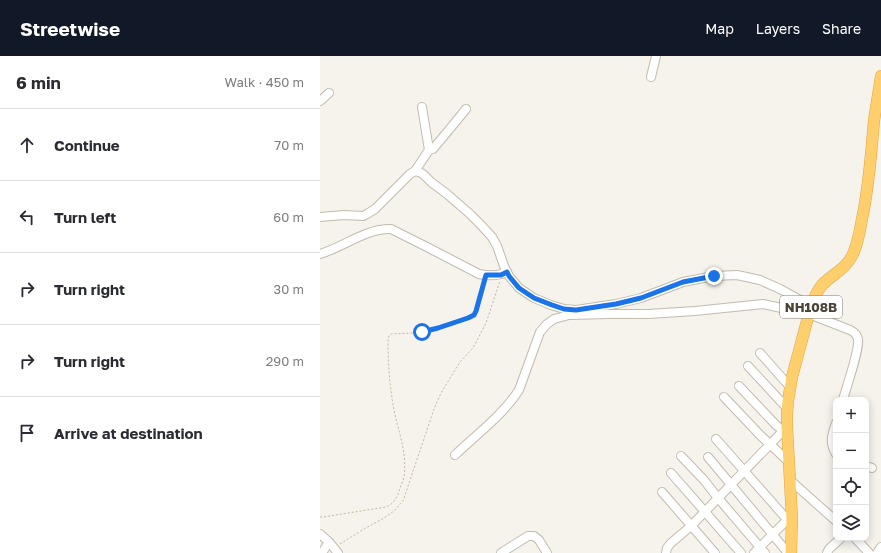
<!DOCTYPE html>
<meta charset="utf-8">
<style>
:root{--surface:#fff;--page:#f2f2f3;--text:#2b2b33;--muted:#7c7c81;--line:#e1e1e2;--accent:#111827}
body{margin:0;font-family:"Golos Text",sans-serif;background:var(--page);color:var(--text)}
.controls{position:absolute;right:12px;bottom:12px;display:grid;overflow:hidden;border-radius:8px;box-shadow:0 2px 10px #0003}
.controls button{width:36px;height:36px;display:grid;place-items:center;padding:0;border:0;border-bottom:1px solid var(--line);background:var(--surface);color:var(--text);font:20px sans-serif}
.stop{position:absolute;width:12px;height:12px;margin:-9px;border:3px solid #1a73e8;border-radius:50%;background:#fff}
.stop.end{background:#1a73e8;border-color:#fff;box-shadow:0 1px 4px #0008}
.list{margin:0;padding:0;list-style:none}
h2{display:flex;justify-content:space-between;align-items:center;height:52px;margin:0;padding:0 16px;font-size:17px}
h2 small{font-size:13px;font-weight:400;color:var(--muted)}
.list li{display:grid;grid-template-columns:26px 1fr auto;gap:12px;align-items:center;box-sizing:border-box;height:72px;padding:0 16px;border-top:1px solid var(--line)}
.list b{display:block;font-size:15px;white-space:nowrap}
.list em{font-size:13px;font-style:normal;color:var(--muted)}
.icon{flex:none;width:22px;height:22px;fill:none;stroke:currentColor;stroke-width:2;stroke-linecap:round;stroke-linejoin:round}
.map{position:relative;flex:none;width:561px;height:497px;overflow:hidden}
header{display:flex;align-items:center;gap:24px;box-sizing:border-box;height:56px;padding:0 20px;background:var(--accent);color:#fff}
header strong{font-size:19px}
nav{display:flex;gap:22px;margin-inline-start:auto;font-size:14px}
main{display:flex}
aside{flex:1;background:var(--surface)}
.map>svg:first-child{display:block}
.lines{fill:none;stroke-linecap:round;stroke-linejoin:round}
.minor-casing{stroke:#c2bbae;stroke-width:10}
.highway-casing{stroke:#e0a43c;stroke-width:12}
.path{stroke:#c4b79f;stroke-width:1;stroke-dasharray:2 2;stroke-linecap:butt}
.minor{stroke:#fff;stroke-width:8}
.highway{stroke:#ffcf6e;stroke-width:11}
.route{stroke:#1a73e8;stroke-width:5}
.labels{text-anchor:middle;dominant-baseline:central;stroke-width:3.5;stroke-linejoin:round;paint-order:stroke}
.shield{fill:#fff;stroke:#817c74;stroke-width:1}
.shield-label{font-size:13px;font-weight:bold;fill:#4b4439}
</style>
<header>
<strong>Streetwise</strong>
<nav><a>Map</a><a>Layers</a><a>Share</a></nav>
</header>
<main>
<aside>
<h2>6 min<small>Walk · 450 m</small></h2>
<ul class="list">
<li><svg class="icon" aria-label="ahead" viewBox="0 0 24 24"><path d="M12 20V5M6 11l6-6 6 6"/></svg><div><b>Continue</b></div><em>70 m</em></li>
<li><svg class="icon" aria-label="left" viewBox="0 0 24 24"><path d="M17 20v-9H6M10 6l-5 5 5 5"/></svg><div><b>Turn left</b></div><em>60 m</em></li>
<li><svg class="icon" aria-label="right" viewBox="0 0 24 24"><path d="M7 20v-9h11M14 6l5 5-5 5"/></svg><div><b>Turn right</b></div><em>30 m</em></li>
<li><svg class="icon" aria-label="right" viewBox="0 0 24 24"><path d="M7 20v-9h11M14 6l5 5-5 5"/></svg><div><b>Turn right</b></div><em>290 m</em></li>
<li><svg class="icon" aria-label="arrive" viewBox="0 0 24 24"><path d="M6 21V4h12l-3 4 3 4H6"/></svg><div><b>Arrive at destination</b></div></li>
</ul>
</aside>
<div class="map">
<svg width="561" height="497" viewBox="0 0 561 497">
<rect width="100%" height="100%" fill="#f6f3ec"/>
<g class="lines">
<g class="minor-casing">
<g id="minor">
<path d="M331,21L336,0"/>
<path d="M0,45L9,37"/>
<path d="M109,94L113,93L133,69L146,53"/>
<path d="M95,115L109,94L102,51"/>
<path d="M0,161L24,159L43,160L47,158L55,153L90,118L95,115L99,116L103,118L111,126L127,138L150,158L161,169L172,181L177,190L184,210L189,220L199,232L214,242L231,249L244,253L256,254L296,248L321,242L363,226L394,220L417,219L440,224L460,233L491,250"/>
<path d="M0,198C24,191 46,172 71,173L105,190L159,218C168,220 178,220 187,216"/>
<path d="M440,297L470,331"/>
<path d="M428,310L467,352"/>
<path d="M419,330L456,369L466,377"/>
<path d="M404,341L440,379L469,406"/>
<path d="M516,367C512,379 509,386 516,398"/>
<path d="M396,383L472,469"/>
<path d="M135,399C156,379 183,359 199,334L220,276L227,268L234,263L249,259L289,258H328L375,255L443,248L489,258L530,274C534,276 537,278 538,283C540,293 526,332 523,344"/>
<path d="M361,400L384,424L398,442L445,497"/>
<path d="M388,401L468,497"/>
<path d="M546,410L552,412"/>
<path d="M351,417L421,497"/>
<path d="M471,425L516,465"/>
<path d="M342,436L395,497"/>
<path d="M0,478L9,486L18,497"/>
<path d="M535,482L549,497"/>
<path d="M2,497L9,486"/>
<path d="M181,497L208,480H214L219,484L227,497"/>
<path d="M346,497L347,492L351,487L371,470L463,375"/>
<path d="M434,497L467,464"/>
<path d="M507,497L509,493L521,482"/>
<path d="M557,497L561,491"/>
</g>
</g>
<g class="highway-casing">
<path id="highway" d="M471,497L472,462L467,371V358L468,345L472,321L491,250C494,242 497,234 503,228C513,218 527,212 533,198C538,187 540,174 542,163C549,131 551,98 554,65C556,50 559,35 561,20"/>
</g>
<g class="path">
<path d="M0,461H3L66,451C74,448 78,440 80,432C81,429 83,425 84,421C88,394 75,368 72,342C69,322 68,303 68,283L69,280L71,278L94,277L118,272L148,262L154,259L156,255L164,226"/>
<path d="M20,488L44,473L64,462L74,455L83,445L114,353L121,337L140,306L153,292L166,267L180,225"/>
</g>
<use href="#minor" class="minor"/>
<use href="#highway" class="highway"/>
</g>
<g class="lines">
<path class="route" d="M102,276L118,272L148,262L154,259L156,255L166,219H181L187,216L189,220L199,232L214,242L232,249L244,253L256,254L296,248L321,242L363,226L394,220"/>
</g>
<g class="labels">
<rect class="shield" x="460" y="240" width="62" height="22" rx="3"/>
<g class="shield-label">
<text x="491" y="251">NH108B</text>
</g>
</g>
</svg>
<div class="controls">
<button>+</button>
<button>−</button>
<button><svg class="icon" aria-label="locate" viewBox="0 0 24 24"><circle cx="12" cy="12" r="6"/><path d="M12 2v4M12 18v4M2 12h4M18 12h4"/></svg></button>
<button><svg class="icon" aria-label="layers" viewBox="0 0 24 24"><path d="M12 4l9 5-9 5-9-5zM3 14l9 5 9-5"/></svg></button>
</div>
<div class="stop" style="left:102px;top:276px"></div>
<div class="stop end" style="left:394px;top:220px"></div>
</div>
</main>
